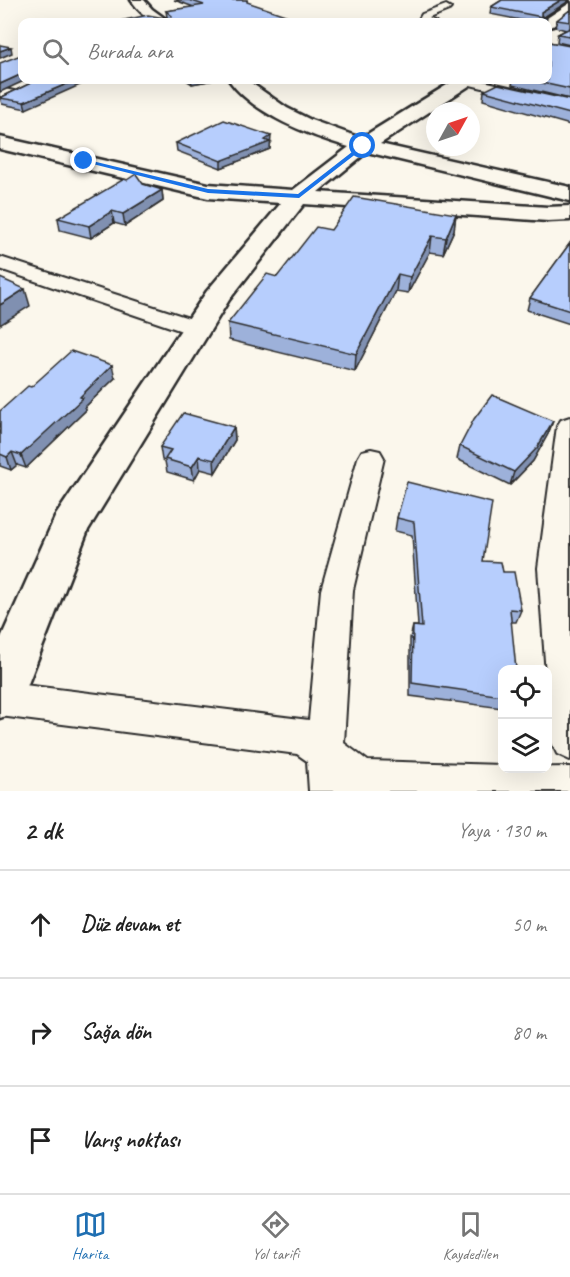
<!DOCTYPE html>
<html lang="tr">
<meta charset="utf-8">
<style>
:root{--surface:#fff;--page:#f2f2f2;--text:#222;--muted:#767676;--line:#e0e0e0;--accent:#1f6fb2}
body{margin:0;font-family:Caveat,sans-serif;background:var(--page);color:var(--text)}
.controls{position:absolute;right:18px;bottom:18px;display:grid;overflow:hidden;border-radius:12px;box-shadow:0 6px 24px #0002}
.controls button{width:54px;height:54px;display:grid;place-items:center;padding:0;border:0;border-bottom:2px solid var(--line);background:var(--surface);color:var(--text);font:30px sans-serif}
.compass{position:absolute;left:426px;top:102px;width:54px;height:54px;border-radius:50%;background:var(--surface);box-shadow:0 6px 24px #0002;rotate:50deg}
.stop{position:absolute;width:18px;height:18px;margin:-14px;border:4px solid #1a73e8;border-radius:50%;background:#fff}
.stop.end{background:#1a73e8;border-color:#fff;box-shadow:0 2px 6px #0008}
.list{margin:0;padding:0;list-style:none}
h2{display:flex;justify-content:space-between;align-items:center;height:78px;margin:0;padding:0 24px;font-size:26px}
h2 small{font-size:20px;font-weight:400;color:var(--muted)}
.list li{display:grid;grid-template-columns:39px 1fr auto;gap:18px;align-items:center;box-sizing:border-box;height:108px;padding:0 24px;border-top:2px solid var(--line)}
.list b{display:block;font-size:22px;white-space:nowrap}
.list em{font-size:20px;font-style:normal;color:var(--muted)}
.icon{flex:none;width:33px;height:33px;fill:none;stroke:currentColor;stroke-width:2;stroke-linecap:round;stroke-linejoin:round}
.map{position:relative;flex:none;width:570px;height:791px;overflow:hidden}
.search{position:absolute;background:var(--surface);box-shadow:0 6px 24px #0002;left:18px;right:18px;top:18px;height:66px;display:flex;align-items:center;gap:15px;box-sizing:border-box;padding:0 21px;border-radius:12px;color:var(--muted);font-size:22px}
.sheet{height:402px;background:var(--surface)}
nav{display:flex;justify-content:space-around;align-items:center;box-sizing:border-box;height:84px;border-top:2px solid var(--line);background:var(--surface);font-size:16px;color:var(--muted)}
nav a{display:grid;justify-items:center;gap:3px}
nav .on{color:var(--accent)}
.map>svg:first-child{display:block}
.lines{fill:none;stroke-linecap:round;stroke-linejoin:round}
.street-casing{stroke:#2b2b2b;stroke-width:4}
.secondary-casing{stroke:#2b2b2b;stroke-width:5}
.street{fill:#fbf7ec;fill-rule:evenodd}
.secondary{fill:#fbf7ec;fill-rule:evenodd}
.wall{fill:#9db1da;stroke:#2b2b2b;stroke-width:1.5}
.shaded-wall{fill:#8090b1;stroke:#2b2b2b;stroke-width:1.5}
.building{fill:#b7cefd;stroke:#2b2b2b;stroke-width:1.5}
.route{fill:#1a73e8}
</style>
<div class="map">
<svg width="570" height="791" viewBox="0 0 570 791">
<rect width="100%" height="100%" fill="#fbf7ec"/>
<filter id="ink" filterUnits="userSpaceOnUse"><feTurbulence type="fractalNoise" baseFrequency=".0167" numOctaves="2"/><feDisplacementMap in="SourceGraphic" scale="12" xChannelSelector="R" yChannelSelector="G"/><feConvolveMatrix kernelMatrix="1 2 1 2 8 2 1 2 1" color-interpolation-filters="sRGB"/></filter>
<g filter="url(#ink)">
<g class="lines">
<g class="street-casing">
<g id="street">
<path d="M446,5L451,8L449,10L429,18L436,22H424L419,19L422,14Z"/>
<path d="M460,80H479L570,101V109L462,83Z"/>
<path d="M0,88L14,91L16,94L10,98L0,96Z"/>
<path d="M0,257L204,323L207,328L204,333L196,334L188,333L0,269Z"/>
<path d="M570,417V760L557,754L551,741L538,568L557,426L561,420Z"/>
<path d="M371,449L380,451L384,458L353,590L344,743L368,761L502,765V768L570,767V791H309L307,761L297,754L0,716V682L309,720L321,590L358,458L362,451Z"/>
</g>
</g>
<g class="secondary-casing">
<g id="secondary">
<path d="M131,0H144L152,9L170,22C151,24 142,15 131,0Z"/>
<path d="M570,3V13L553,26L548,27V22H541Z"/>
<path d="M229,80H247L287,108L311,120L361,138L455,80H474L472,84L380,144L570,187V201L367,152L318,192L548,207L570,206V220L548,221L304,204L229,300L88,530L17,712L0,718V640L56,515L207,291L281,203L208,198L0,149V137L208,184L293,190L349,147C310,136 253,114 229,80Z"/>
</g>
</g>
<use href="#street" class="street"/>
<use href="#secondary" class="secondary"/>
</g>
<g class="wall">
<path d="M174,0H247V2L169,19L167,17L166,11L194,7Z"/>
<path d="M502,0H570V1H569L545,17L547,18L546,22H531L490,14L491,7Z"/>
<path d="M570,10V45L557,42L558,34L566,30L555,27L557,20Z"/>
<path d="M549,42L570,46V99L512,85L513,80H548Z"/>
<path d="M37,80L26,109L2,104L0,98Z"/>
<path d="M186,80H214L192,84Z"/>
<path d="M484,91L570,100V125L483,100Z"/>
<path d="M176,143H271L270,144V149L221,168L177,151Z"/>
<path d="M143,184L162,190L163,201L125,226L114,223L91,238L60,230L58,218Z"/>
<path d="M456,214L454,230L443,254L430,252L408,293L396,291L355,371L229,340L228,323L277,277L331,230Z"/>
<path d="M570,243V324L527,310L530,298Z"/>
<path d="M115,378L85,407L86,410L26,468L17,465L11,470L0,466V411L31,387Z"/>
<path d="M553,421L548,434L533,461L510,485L457,459L460,446Z"/>
<path d="M234,427L235,440L215,473L200,469L194,480L167,472L165,461L162,460L160,447Z"/>
<path d="M407,482L483,561L503,572L521,610L516,622H511L502,669V708L410,696V638L413,626H418L412,535L395,531L397,518Z"/>
</g>
<g class="shaded-wall">
<path d="M561,0H569V1L544,17L541,16V12Z"/>
<path d="M294,18V22H269Z"/>
<path d="M11,47L12,53L0,58V51Z"/>
<path d="M22,74V80H26L0,92V84Z"/>
<path d="M76,80H91L26,109L24,102Z"/>
<path d="M191,80H214L192,84Z"/>
<path d="M271,136L270,149L221,168V161Z"/>
<path d="M162,190L163,201L125,226L123,214Z"/>
<path d="M112,211L114,223L91,238L89,226Z"/>
<path d="M456,214L454,230L443,254L446,238Z"/>
<path d="M432,236L430,252L408,293L410,277Z"/>
<path d="M398,274L396,291L355,371L356,354Z"/>
<path d="M25,289L30,306L0,325V305Z"/>
<path d="M112,365L115,378L85,407L86,410L26,468L21,455Z"/>
<path d="M553,421L548,434L533,461L510,485L514,472Z"/>
<path d="M234,427L235,440L215,473L214,460Z"/>
<path d="M12,452L17,465L11,470L7,457Z"/>
<path d="M199,456L200,469L194,480L192,467Z"/>
</g>
<g class="building">
<path d="M189,0H247V2L294,18L269,22H115L148,15L170,19L172,16L166,11L204,5Z"/>
<path d="M502,0H561L541,12V16L547,18L491,7Z"/>
<path d="M570,10V22L557,20Z"/>
<path d="M570,28V36L558,34Z"/>
<path d="M548,39L549,42L570,46V89L528,80H548Z"/>
<path d="M0,45L11,47L0,51Z"/>
<path d="M22,51V74L0,84V63L21,55Z"/>
<path d="M37,80H76L24,102L0,98Z"/>
<path d="M498,84L570,100V114L484,91Z"/>
<path d="M224,120L271,136L265,140L270,142L221,161L176,143Z"/>
<path d="M136,174L143,184L162,190L123,214L112,211L89,226L58,218L124,179L127,180Z"/>
<path d="M354,197L456,214L446,238L432,236L410,277L398,274L356,354L228,323L267,274L277,277L316,227L331,230Z"/>
<path d="M570,243V311L530,298Z"/>
<path d="M0,278L25,289L0,305Z"/>
<path d="M71,351L112,365L80,397L83,398L21,455L12,452L7,457L0,454V411L28,386L31,387Z"/>
<path d="M492,395L553,421L537,448L514,472L460,446L474,419Z"/>
<path d="M183,413L234,427L214,460L199,456L192,467L165,459L171,450L160,447Z"/>
<path d="M407,482L492,503L483,561L501,562L503,572H514L521,610L510,609L516,669H502V696L412,683L413,626L422,627L414,522L397,518Z"/>
</g>
</g>
<path class="route" d="M361,145L366,146L299,198L208,193L81,161L84,159L208,189L298,194Z"/>
</svg>
<div class="controls">
<button><svg class="icon" aria-label="locate" viewBox="0 0 24 24"><circle cx="12" cy="12" r="6"/><path d="M12 2v4M12 18v4M2 12h4M18 12h4"/></svg></button>
<button><svg class="icon" aria-label="layers" viewBox="0 0 24 24"><path d="M12 4l9 5-9 5-9-5zM3 14l9 5 9-5"/></svg></button>
</div>
<svg class="compass" viewBox="-18 -18 36 36"><path d="M0-13l5 13h-10z" fill="#e53935"/><path d="M0 13l5-13h-10z" fill="#767676"/></svg>
<div class="stop" style="left:363px;top:146px"></div>
<div class="stop end" style="left:84px;top:161px"></div>
<div class="search"><svg class="icon" aria-label="search" viewBox="0 0 24 24"><circle cx="10" cy="10" r="6"/><path d="M15 15l6 6"/></svg>Burada ara</div>
</div>
<section class="sheet">
<h2>2 dk<small>Yaya · 130 m</small></h2>
<ul class="list">
<li><svg class="icon" aria-label="ahead" viewBox="0 0 24 24"><path d="M12 20V5M6 11l6-6 6 6"/></svg><div><b>Düz devam et</b></div><em>50 m</em></li>
<li><svg class="icon" aria-label="right" viewBox="0 0 24 24"><path d="M7 20v-9h11M14 6l5 5-5 5"/></svg><div><b>Sağa dön</b></div><em>80 m</em></li>
<li><svg class="icon" aria-label="arrive" viewBox="0 0 24 24"><path d="M6 21V4h12l-3 4 3 4H6"/></svg><div><b>Varış noktası</b></div></li>
</ul>
</section>
<nav>
<a class="on"><svg class="icon" aria-label="map" viewBox="0 0 24 24"><path d="M3 6l6-2 6 2 6-2v14l-6 2-6-2-6 2zM9 4v14M15 6v14"/></svg>Harita</a>
<a><svg class="icon" aria-label="directions" viewBox="0 0 24 24"><path d="M12 3l9 9-9 9-9-9zM9 14v-3h6M13 9l2 2-2 2"/></svg>Yol tarifi</a>
<a><svg class="icon" aria-label="saved" viewBox="0 0 24 24"><path d="M7 4h10v16l-5-4-5 4z"/></svg>Kaydedilen</a>
</nav>
